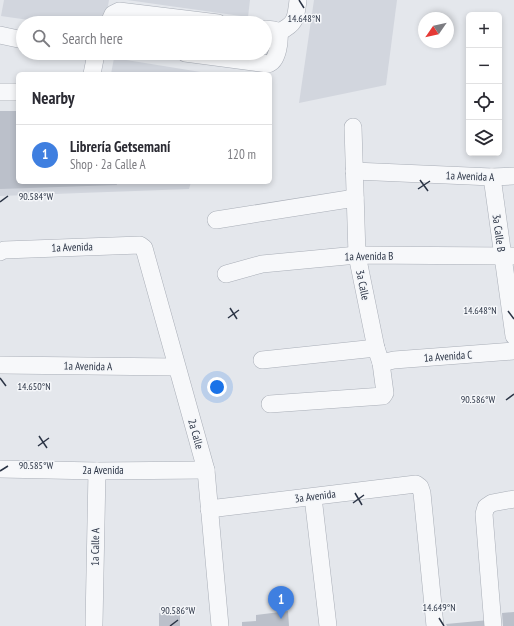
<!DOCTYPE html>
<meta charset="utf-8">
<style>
:root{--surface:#fff;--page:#f2f2f3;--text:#2b2b33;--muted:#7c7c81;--line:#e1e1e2;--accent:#d1495b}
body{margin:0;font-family:"PT Sans Narrow",sans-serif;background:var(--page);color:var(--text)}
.controls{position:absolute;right:12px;top:12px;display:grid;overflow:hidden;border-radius:6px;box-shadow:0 2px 6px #0003}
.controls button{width:36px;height:36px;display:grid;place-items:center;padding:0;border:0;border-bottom:1px solid var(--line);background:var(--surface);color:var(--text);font:20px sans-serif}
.compass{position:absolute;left:418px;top:12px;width:36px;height:36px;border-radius:50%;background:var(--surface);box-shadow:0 2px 6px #0003;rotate:236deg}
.you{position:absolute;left:217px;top:387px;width:14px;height:14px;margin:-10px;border:3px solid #fff;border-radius:50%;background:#1a73e8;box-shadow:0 0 0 6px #1a73e833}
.badge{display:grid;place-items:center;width:26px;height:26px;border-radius:50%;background:var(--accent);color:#fff;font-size:13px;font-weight:700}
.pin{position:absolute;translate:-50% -33px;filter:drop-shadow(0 1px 2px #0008)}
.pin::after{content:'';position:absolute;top:21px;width:14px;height:12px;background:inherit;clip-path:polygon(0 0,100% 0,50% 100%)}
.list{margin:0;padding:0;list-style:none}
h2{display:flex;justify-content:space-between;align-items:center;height:52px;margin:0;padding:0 16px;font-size:17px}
h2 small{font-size:13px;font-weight:400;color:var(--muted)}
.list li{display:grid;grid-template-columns:26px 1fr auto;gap:12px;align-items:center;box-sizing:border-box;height:60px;padding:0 16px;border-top:1px solid var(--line)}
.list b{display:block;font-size:15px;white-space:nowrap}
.list p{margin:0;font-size:13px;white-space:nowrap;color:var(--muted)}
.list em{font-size:13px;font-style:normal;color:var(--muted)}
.icon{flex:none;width:22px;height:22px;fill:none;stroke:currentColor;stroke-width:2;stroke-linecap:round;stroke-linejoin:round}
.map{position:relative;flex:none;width:514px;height:626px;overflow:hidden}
.search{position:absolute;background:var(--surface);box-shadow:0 2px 6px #0003;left:16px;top:16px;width:256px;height:44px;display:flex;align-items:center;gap:10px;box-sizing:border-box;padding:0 14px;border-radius:22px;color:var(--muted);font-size:15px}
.panel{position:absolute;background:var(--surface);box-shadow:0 2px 6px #0003;left:16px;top:72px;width:256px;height:112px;border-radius:6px}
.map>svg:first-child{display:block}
.built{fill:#d2d6de}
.building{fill:#bbc0ca}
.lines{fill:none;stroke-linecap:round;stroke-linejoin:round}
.minor-casing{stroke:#a9aeb7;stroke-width:18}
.minor{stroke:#f7f8fa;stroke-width:17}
.ticks{fill:none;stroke:#2b3445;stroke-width:1.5}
.labels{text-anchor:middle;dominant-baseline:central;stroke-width:3;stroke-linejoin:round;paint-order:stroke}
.street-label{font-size:11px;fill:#2b3445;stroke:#f4f6f9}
.ticks-label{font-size:10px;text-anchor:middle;fill:#2b3445;stroke:#f4f6f9;stroke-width:3;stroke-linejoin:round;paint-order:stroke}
</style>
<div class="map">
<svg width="514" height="626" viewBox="0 0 514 626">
<rect width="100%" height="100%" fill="#e4e7ec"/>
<g class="built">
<path d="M4,0H109L105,23H50L1,16Z"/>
<path d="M127,0H250L248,17Z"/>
<path d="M314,0H397L386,85L299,103Z"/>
<path d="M114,58L213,74H111Z"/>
<path d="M0,112L18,182H191L189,189L0,196Z"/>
</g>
<g class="building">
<path d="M0,111H18V182H116L117,185L0,189Z"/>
<path d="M288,611L289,626H242V622L256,621V615Z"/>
<path d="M514,612V626H503L502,613Z"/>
<rect x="159" y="613" width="21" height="13"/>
<path d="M489,620L490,626H447L446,624Z"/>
</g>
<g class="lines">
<g class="minor-casing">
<g id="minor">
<path d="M109,23L113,14L119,11L218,23"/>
<path d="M279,32C296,24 296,18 298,0"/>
<path d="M0,35L23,40"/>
<path d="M185,53L268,64C278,61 280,41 279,32L274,30L265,29"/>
<path d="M92,74L96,54L92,53"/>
<path d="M0,92H18"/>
<path d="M354,171L492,177L514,176"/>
<path d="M492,177L514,336"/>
<path d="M216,220L355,198"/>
<path d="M0,252L4,250L140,245L144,248L206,470L220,626"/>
<path d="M226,274L262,264L357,255L514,256"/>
<path d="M262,360L376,348"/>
<path d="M381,363L394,360L514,351"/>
<path d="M0,365L176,367"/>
<path d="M270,404L383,396L385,393L381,363L376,348L357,255L353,127"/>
<path d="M0,469L97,471L206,470"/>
<path d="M313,497L328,626"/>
<path d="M209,509L416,484L420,487L422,493L435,626"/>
<path d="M94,624L97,471"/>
<path d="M493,626L484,514L486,507L492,503L514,499"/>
</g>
</g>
<use href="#minor" class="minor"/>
</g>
<path class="ticks" d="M299,0L304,8M420,180L428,191M418,189L430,181M0,202L8,196M230,308L237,319M508,311L514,319M228,318L239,310M0,378L6,386M506,400L514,394M39,436L47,448M38,446L49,438M0,471L8,466M355,493L362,505M353,503L364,495M439,618L444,626M170,626L178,620"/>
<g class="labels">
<g class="street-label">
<text transform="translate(470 176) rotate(2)">1a Avenida A</text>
<text transform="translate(499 233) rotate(82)">3a Calle B</text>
<text transform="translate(72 247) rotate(-2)">1a Avenida</text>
<text transform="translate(369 256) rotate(-1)">1a Avenida B</text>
<text transform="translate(363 285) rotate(78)">3a Calle</text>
<text transform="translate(448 356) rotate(-4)">1a Avenida C</text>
<text transform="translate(88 366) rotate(1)">1a Avenida A</text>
<text transform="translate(196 434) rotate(74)">2a Calle</text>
<text x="103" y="470">2a Avenida</text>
<text transform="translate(315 496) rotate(-7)">3a Avenida</text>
<text transform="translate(95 547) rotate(-89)">1a Calle A</text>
</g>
</g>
<g class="ticks-label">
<text x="304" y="22">14.648°N</text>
<text x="36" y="200">90.584°W</text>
<text x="480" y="314">14.648°N</text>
<text x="34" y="390">14.650°N</text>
<text x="478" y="403">90.586°W</text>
<text x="36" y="469">90.585°W</text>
<text x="439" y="611">14.649°N</text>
<text x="178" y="614">90.586°W</text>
</g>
</svg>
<div class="controls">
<button>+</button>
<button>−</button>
<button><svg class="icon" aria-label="locate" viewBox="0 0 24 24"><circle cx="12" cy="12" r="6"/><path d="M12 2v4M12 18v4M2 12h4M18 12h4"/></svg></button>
<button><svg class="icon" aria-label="layers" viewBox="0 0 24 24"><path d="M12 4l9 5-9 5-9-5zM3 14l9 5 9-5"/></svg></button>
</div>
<svg class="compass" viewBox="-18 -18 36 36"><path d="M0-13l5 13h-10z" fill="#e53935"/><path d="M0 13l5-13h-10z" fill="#7c7c81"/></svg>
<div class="you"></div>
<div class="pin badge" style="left:281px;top:619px;background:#3f7fe0">1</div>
<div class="search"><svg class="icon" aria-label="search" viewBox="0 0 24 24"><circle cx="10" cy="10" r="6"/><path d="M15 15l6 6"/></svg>Search here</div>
<section class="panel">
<h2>Nearby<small></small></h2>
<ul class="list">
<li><span class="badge" style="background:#3f7fe0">1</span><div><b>Librería Getsemaní</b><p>Shop · 2a Calle A</p></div><em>120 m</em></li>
</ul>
</section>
</div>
